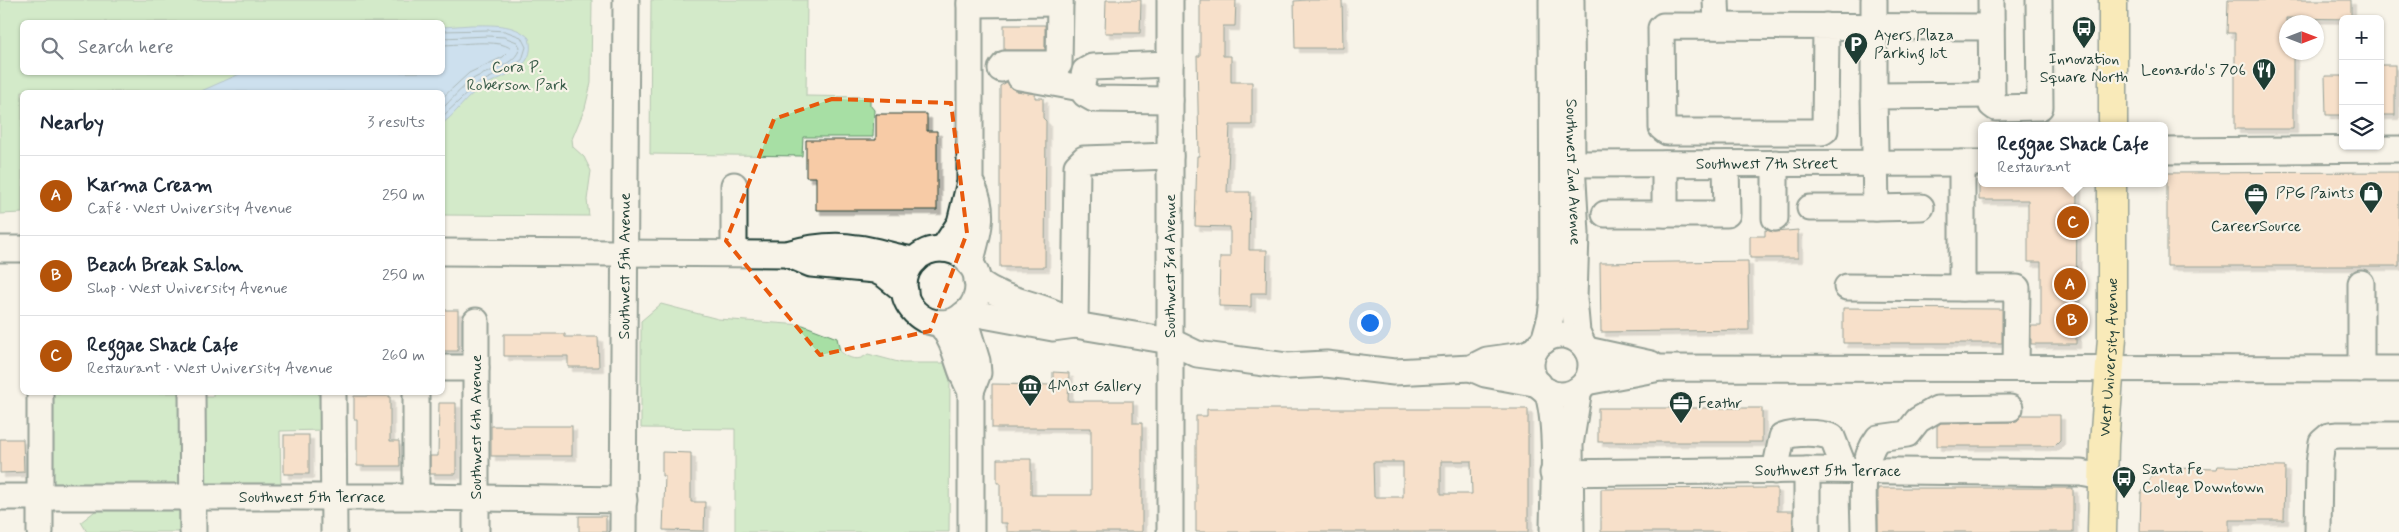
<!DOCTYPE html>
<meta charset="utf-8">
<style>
:root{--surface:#fff;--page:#f2f2f3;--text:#1f2937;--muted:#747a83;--line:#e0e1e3;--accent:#b45309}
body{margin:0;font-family:Mynerve,sans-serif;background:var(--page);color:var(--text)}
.controls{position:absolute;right:15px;top:15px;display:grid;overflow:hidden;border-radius:8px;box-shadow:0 1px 4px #0004}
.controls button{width:45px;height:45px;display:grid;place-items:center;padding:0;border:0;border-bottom:1px solid var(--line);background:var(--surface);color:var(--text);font:25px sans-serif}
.compass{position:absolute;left:2279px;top:15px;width:45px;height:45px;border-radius:50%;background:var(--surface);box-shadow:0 1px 4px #0004;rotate:90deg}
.you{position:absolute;left:1369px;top:322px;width:18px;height:18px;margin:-12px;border:4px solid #fff;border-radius:50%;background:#1a73e8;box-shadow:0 0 0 8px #1a73e833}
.badge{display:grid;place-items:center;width:32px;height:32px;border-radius:50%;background:var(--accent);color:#fff;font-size:16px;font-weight:700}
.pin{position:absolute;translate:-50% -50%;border:2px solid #fff;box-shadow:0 1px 5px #0006}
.popup{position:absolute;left:1978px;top:122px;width:190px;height:65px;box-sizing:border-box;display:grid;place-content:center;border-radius:8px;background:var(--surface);filter:drop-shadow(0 1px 4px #0005);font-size:16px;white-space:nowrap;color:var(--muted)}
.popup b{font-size:19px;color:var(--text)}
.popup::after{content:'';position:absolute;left:50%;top:100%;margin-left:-10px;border:10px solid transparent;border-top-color:var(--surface)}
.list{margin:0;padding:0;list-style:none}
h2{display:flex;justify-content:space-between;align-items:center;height:65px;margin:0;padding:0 20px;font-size:21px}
h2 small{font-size:16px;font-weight:400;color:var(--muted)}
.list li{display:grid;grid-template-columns:32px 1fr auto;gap:15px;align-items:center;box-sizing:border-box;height:80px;padding:0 20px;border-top:1px solid var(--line)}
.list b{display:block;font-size:19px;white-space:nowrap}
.list p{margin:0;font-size:16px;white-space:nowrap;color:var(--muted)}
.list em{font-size:16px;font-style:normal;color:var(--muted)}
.icon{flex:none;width:28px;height:28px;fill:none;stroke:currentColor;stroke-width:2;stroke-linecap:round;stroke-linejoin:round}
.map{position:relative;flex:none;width:2399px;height:532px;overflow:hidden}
.search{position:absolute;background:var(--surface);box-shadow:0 1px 4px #0004;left:20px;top:20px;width:425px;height:55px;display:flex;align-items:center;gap:12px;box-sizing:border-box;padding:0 18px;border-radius:8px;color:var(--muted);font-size:19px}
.panel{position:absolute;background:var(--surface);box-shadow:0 1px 4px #0004;left:20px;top:90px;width:425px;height:305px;border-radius:8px}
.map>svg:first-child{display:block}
.green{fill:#a7dfa4;stroke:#638e6c;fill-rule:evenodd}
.water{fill:#99c9f5;stroke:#6891a8}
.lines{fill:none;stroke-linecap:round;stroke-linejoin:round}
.shore{stroke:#507581;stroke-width:1}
.building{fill:#f7cba6;stroke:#1f3d34;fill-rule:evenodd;filter:url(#shadow)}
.minor-casing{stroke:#1f3d34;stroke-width:29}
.major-casing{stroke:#1f3d34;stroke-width:31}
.minor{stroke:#f7f3e8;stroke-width:25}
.major{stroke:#fae180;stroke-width:28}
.marked{fill:none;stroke:#e8590c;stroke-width:4;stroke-dasharray:10 6;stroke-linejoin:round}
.labels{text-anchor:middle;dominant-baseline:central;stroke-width:4.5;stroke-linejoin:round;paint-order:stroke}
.poi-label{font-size:16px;fill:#1f3d34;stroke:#f7f3e8;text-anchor:start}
.park-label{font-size:16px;fill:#3a5d4a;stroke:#f7f3e8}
.street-label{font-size:16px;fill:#1f3d34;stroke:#f7f3e8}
</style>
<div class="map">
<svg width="2399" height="532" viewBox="0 0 2399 532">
<defs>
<filter id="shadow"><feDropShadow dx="4.5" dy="4.5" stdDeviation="0" flood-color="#0004"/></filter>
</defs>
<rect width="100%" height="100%" fill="#f7f3e8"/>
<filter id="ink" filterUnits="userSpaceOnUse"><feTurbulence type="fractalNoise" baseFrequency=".02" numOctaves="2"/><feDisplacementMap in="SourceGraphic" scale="10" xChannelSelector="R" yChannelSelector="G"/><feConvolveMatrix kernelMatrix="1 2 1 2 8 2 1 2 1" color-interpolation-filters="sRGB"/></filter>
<g filter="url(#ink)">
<g class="green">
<path d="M0,0H592L591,83L585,108L572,139L573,147L584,157L591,171L587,200L589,216L443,215L442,92H22V213L0,214ZM22,22H442V72H22Z"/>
<path d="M651,0H807L806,96L870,97V105L874,110L873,137H803L802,156L650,154Z"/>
<path d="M661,304L718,319L803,325L837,338L840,351C849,359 858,362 868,354L902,363H944L950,381L949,532H735V429L641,428V321Z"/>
<path d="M213,392L323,393L324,430L280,431L281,491L201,492L200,397H213Z"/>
<path d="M47,393H184L181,487L53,488Z"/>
<path d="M103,505L177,507L182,516V532H87L81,522Z"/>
</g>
<path class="water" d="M471,25C491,25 514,23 529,38C538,70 501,75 480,88C465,98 457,113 443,123L442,92H199L242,73L442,72L443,27Z"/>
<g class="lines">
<g class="shore">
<path d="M442,31L488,30L505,31L521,37L526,47L522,60L510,68L477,84L442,117"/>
<path d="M442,38L488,36L504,37L517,42L520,47C516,66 488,70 473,79C461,88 452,99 442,109"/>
<path d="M442,45C459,45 500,38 511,49L503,57L469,73L442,98"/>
</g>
</g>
<g class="building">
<path d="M1106,0H1141L1140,33H1105Z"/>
<path d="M1200,0H1236L1235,26H1223V56H1231V82H1252V125H1230L1227,192H1250L1249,250H1267L1266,293H1251V307L1219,306L1220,257H1230V227L1195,226L1197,156H1199L1197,56H1200Z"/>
<path d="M1306,0H1342L1343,48H1295L1294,1Z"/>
<path d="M2228,0H2351V19L2286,18V52H2293V129H2235V33H2227Z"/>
<rect x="1004" y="25" width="41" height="25"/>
<rect x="2380" y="65" width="15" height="50"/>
<path d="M2325,76H2343V115H2326Z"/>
<path d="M1007,82L1017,91L1035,94V98H1043V118L1046,121L1045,267H1000V86Z"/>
<path d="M876,114H927V131H937V210H816V177H806V140H876Z"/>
<path d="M2399,172V266H2167V173Z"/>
<path d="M1979,183H2077L2076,344H2031V326H2041V262H2028V200H1979Z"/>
<path d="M1765,230L1775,232L1798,230V258H1750V236H1765Z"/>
<path d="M1748,261L1749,330L1601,332L1600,263Z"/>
<path d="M1843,308L2002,309V343H1843Z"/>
<rect x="442" y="310" width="16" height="41"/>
<path d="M504,334H565V337H598L599,367H568V356H504Z"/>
<path d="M1053,372L1069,373L1068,401H1133V423H1142V532H1007V523H1000V483H997V459H1031V495H1091V428H992V384L1053,385Z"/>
<path d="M354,396H390V441H399L400,466H357V419H354Z"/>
<path d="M439,403H456V474H430V456H438Z"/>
<rect x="1598" y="408" width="164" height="34"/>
<path d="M1207,409H1528V532H1196V416H1207ZM1441,461H1471L1472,494H1441ZM1373,462H1403V497H1374Z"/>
<path d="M2022,415H2060V440L2054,446H1937V426L1941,423L2010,422L2017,421Z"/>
<rect x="491" y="426" width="81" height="30"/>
<rect x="284" y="435" width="25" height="39"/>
<path d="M0,439H23L24,472L0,473Z"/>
<path d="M662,452L691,453V502H705L704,531L663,530L665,476H662Z"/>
<path d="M2218,466L2285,467L2284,520H2229V532H2140L2141,494L2152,476L2173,468L2217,469Z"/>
<path d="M1777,488V511H1793V532H1601V489Z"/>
<rect x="1878" y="488" width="195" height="44"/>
<rect x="579" y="516" width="27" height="16"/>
</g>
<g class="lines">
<g class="minor-casing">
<g id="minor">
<path id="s1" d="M1571,0L1572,164L1576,233L1574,299L1577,332L1582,343"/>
<path d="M1716,0L1717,26"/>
<path d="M1874,0V96"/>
<path d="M1991,0L1992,105L1996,108L2040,107L2039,0"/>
<path d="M970,4L1060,3V0"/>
<path d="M1826,26L1825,130L1822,132H1667L1662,128L1661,28L1663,26L1991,27"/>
<path d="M1001,69L1005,64H1059L1060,3"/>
<path d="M1020,77L1081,88"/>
<path d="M1170,100L1094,99L1085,94L1081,88L1085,71L1092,67L1170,64"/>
<path d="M2164,151L2399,149"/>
<path d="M1775,163V218"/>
<path id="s2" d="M1553,164L1982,163"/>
<path d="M734,185V253"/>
<path d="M1810,208H1876L1874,96L1992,95"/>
<path d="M1876,208L1921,207"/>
<path d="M1605,214H1665V164"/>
<path d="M1665,214H1727L1726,164"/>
<path d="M0,249H22"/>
<path d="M943,249L960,223L970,182V0"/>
<circle cx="941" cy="286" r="37"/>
<path d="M442,252L787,254C811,247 833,244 857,248C877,250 895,258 915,260"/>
<path d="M787,254L811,264L875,270L885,275L905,291"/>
<path d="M970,264C977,236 986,214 973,187"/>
<path d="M977,281C1005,301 1027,301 1057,314"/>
<path d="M1847,287L1962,288V163"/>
<path d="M1962,288H2017L2016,368"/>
<path d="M967,312L1053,328L1075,325L1170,341L1197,354L1287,366L1326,364L1394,372L1471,368L1487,360L1523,355L1535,350"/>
<path d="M963,315L977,361L978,373L971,391V532"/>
<path d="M940,323C959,348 956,367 971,391"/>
<path d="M1075,325L1077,166L1084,159L1170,156"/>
<circle cx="1561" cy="365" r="30"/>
<path d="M1544,341L1551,316L1553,300L1552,0"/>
<path d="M1587,350L1651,364"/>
<path d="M442,368H476"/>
<path d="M1471,368L1485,374L1539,384"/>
<path d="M2361,369V283"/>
<path d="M1586,382L1660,368L2399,369"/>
<path d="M1547,391C1559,426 1553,493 1553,532"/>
<path d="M40,392V532"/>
<path d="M192,392L193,532"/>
<path d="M333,392L334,532"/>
<path d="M416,392V497"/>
<path d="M1775,471L1782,437C1796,432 1818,432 1832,437L1845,470"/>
<path id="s3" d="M1553,473L1807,470L2081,473L2102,477"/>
<path id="s4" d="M0,497H416L624,500"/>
<path d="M476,532V321"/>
<path id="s5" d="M623,532L626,0"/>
<path d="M1170,532V0"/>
<path d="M1571,532L1570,445L1579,389"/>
<path d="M1807,532V470"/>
<path d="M1864,532C1864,502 1858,464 1878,438L1907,434L1918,420L1937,409L2010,408"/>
<path d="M2318,532L2319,464L2322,442L2329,436L2338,435H2399"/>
</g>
</g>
<g class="major-casing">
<g id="major">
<path d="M2113,126V0"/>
<path id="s6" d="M2102,532L2104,444L2112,338V183"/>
</g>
</g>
<use href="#minor" class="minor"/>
<use href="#major" class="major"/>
</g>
</g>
<path d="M0 0H2399V532H0ZM832,99L951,103L967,233L930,331L820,355L726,241L774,119Z" fill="#f7f3e8" fill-opacity=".55" fill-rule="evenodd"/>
<path class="marked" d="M832,99L951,103L967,233L930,331L820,355L726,241L774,119Z"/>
<defs>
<g id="bus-pin" transform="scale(1.25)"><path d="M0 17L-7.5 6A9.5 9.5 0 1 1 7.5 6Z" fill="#1f3d34" stroke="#f7f3e8"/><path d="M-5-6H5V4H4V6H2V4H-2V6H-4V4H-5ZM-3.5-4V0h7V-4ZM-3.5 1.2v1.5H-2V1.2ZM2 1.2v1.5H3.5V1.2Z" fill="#fff"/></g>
<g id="parking-pin" transform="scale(1.25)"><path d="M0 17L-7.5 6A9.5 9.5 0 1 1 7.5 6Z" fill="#1f3d34" stroke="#f7f3e8"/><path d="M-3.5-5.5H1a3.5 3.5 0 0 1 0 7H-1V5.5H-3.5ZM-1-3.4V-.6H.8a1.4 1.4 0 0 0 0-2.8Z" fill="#fff"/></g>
<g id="restaurant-pin" transform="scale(1.25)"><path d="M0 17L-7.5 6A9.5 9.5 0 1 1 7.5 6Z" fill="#1f3d34" stroke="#f7f3e8"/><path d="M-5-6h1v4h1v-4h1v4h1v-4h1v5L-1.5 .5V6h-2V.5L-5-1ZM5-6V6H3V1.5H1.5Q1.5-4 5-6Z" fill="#fff"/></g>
<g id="shop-pin" transform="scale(1.25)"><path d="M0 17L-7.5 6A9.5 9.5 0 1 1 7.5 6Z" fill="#1f3d34" stroke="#f7f3e8"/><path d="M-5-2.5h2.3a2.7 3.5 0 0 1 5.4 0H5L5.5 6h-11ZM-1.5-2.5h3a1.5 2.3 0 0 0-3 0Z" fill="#fff"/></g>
<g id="office-pin" transform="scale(1.25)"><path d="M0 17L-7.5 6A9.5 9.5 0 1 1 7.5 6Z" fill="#1f3d34" stroke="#f7f3e8"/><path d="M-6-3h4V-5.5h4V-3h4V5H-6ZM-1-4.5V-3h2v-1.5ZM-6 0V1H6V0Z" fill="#fff"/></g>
<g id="museum-pin" transform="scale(1.25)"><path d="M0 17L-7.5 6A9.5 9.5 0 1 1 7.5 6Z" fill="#1f3d34" stroke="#f7f3e8"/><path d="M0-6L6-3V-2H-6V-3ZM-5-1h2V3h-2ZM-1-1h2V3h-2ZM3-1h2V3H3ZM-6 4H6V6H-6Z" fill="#fff"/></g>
</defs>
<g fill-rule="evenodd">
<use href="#bus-pin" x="2084" y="28"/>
<use href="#parking-pin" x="1856" y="44"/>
<use href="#restaurant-pin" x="2264" y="70"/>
<use href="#shop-pin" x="2371" y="193"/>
<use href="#office-pin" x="2256" y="195"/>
<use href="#museum-pin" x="1030" y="386"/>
<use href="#office-pin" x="1681" y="403"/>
<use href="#bus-pin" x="2124" y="478"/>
</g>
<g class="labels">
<g class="poi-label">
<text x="1874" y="35">Ayers Plaza<tspan x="1874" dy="18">Parking lot</tspan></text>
<text x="2084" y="59" text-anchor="middle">Innovation<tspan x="2084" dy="18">Square North</tspan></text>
<text x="2246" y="70" text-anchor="end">Leonardo's 706</text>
<text x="2354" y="193" text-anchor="end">PPG Paints</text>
<text x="2256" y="226" text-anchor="middle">CareerSource</text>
<text x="1048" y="386">4Most Gallery</text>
<text x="1698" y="403">Feathr</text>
<text x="2142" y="469">Santa Fe<tspan x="2142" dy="18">College Downtown</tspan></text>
</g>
<g class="park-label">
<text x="517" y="67">Cora P.<tspan x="517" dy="18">Roberson Park</tspan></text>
</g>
<g class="street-label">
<text stroke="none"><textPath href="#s2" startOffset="214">Southwest 7th Street</textPath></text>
<text stroke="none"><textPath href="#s1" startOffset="172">Southwest 2nd Avenue</textPath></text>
<text stroke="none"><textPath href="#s5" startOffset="266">Southwest 5th Avenue</textPath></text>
<text transform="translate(1170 266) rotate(-90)">Southwest 3rd Avenue</text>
<text stroke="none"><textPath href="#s6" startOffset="175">West University Avenue</textPath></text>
<text transform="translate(476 427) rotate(-90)">Southwest 6th Avenue</text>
<text stroke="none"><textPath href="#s3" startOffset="275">Southwest 5th Terrace</textPath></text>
<text stroke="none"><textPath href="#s4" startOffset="312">Southwest 5th Terrace</textPath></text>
</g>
</g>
</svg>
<div class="controls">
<button>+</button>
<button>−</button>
<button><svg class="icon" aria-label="layers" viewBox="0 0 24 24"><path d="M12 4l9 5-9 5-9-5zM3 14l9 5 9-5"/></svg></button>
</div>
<svg class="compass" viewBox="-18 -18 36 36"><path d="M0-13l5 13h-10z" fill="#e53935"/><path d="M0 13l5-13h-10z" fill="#747a83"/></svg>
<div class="you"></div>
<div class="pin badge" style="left:2070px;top:284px">A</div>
<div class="pin badge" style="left:2072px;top:320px">B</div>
<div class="pin badge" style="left:2073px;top:222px">C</div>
<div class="popup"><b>Reggae Shack Cafe</b>Restaurant</div>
<div class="search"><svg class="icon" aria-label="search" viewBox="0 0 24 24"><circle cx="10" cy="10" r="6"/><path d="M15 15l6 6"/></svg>Search here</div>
<section class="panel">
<h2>Nearby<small>3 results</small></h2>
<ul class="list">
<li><span class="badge">A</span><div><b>Karma Cream</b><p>Café · West University Avenue</p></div><em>250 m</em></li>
<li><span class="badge">B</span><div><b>Beach Break Salon</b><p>Shop · West University Avenue</p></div><em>250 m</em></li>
<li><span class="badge">C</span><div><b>Reggae Shack Cafe</b><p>Restaurant · West University Avenue</p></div><em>260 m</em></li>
</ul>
</section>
</div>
